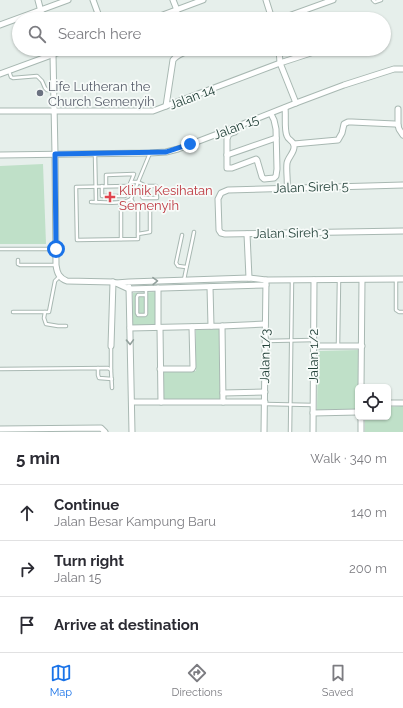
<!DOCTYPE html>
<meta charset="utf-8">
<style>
:root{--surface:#fff;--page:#f2f2f3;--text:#2b2b33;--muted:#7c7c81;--line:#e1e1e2;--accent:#1a73e8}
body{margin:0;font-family:Raleway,sans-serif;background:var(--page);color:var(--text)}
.controls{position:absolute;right:12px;bottom:12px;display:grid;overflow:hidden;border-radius:6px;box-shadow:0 1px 3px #0004}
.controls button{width:36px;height:36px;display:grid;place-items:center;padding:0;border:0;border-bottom:1px solid var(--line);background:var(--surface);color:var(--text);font:20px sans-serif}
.stop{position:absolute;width:12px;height:12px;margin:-9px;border:3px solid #1a73e8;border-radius:50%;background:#fff}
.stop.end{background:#1a73e8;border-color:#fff;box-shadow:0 1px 4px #0008}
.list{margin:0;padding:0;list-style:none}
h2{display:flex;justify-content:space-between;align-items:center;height:52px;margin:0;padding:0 16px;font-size:17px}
h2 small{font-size:13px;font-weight:400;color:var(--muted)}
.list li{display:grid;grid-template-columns:26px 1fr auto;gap:12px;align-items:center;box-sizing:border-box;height:56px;padding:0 16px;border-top:1px solid var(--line)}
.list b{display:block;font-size:15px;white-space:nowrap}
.list p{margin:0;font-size:13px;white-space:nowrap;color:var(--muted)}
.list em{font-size:13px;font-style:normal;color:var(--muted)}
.icon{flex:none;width:22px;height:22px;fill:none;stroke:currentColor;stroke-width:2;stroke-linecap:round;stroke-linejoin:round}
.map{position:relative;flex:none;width:403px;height:432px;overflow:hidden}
.search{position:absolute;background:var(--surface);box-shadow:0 1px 3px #0004;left:12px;right:12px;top:12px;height:44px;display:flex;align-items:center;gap:10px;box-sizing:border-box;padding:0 14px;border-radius:22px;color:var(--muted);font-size:15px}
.sheet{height:220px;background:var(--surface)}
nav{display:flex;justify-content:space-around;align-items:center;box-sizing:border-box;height:56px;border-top:1px solid var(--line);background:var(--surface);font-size:11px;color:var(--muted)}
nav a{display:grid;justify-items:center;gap:2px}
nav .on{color:var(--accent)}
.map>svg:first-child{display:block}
.green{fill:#bfe0c8}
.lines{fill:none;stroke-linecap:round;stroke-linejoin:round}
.lane-casing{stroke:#a8b8b2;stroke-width:4.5}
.street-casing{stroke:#a8b8b2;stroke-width:7}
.lane{stroke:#fff;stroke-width:2.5}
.street{stroke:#fff;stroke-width:5}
.oneway{stroke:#92a09c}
.route{stroke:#1a73e8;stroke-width:5}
.worship-dot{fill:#6b7280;stroke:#f7fbf9;stroke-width:1.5}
.health-dot{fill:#e0444e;stroke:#f7fbf9;stroke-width:1.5}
.labels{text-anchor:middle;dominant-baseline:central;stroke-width:3.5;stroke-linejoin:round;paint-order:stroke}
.worship-label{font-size:13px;fill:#5b616d;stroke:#f7fbf9;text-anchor:start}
.street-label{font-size:13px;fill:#24423a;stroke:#f7fbf9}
.health-label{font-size:13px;fill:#be3a42;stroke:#f7fbf9;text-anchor:start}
</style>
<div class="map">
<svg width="403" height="432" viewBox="0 0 403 432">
<rect width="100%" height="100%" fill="#e6efeb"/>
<g class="green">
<path d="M43,164L46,244H0V166Z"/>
<path d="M155,292L156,325H133V293Z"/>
<path d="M219,329L220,400L164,399L163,372L196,371V330Z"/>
<path d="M358,350V409L317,410L318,351Z"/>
<path d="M403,406V432H365V417H388V407Z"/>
</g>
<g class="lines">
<g class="lane-casing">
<g id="lane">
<path d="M373,0L375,2L381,0"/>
<path d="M9,71L11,77L13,78L37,76L42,81L45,88L47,90L54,91"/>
<path d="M95,155L96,202"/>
<path d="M131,182H138L146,186L142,197L143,198H157L156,186H146"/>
<path d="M102,186V196H125L134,174L106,175V186"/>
<path d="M129,186L76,187L77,240L138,239V207"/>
<path d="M131,199L135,206"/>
<path d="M91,202C102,202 122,205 131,199L150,153"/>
<path d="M121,202V239"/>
<path d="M121,207H150V232L138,234"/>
<path d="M182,235L176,263L178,266L186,267"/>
<path d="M0,249H55"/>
<path d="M18,260V264L20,265H56"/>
<path d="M184,280C187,264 191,248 194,232"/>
<path d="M396,280V310L399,312H403"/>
<path d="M146,289V314L145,315H138L137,313V297L138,295H146"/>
<path d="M13,312H49L55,281L59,277"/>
<path d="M45,312L44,318L46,324L58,326H66"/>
<path d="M266,341L313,340"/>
<path d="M338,345L339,280"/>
<path d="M111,347V370"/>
<path d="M98,368V375L99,378L112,379"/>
<path d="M0,369L108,368L111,370L112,388"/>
<path d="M265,404L313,405"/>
<path d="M290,432L292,280"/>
</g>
</g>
<g class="street-casing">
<g id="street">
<path d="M38,0L43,19"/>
<path d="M93,0L100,19"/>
<path d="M173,0L177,10"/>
<path d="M266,0L272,19"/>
<path d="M152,19L203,0"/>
<path d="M280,19L333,0"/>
<path d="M0,25L68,0"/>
<path d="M51,49L53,55L55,154L56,265C57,273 59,278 67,281L113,282L116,283L129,282L249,278L266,280L403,279"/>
<path d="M279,49L280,63L296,103"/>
<path d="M0,74L68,49"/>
<path d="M166,106L173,60C178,53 187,52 195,49"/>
<path d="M285,108C286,116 284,130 287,136C288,140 294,141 294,146C295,152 288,157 287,163C286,171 288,180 287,188"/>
<path d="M0,111H153L280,63L323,49"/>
<path d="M398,125V109"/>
<path d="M233,128L235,132L229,134L227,139V168H232L256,159L257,160L262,177L264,179L274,178L276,176L277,169L276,129L274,120L271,114"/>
<path d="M294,144L338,140L342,133L344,124L348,122H352L395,124L398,125L399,129L403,135"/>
<path d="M0,155L150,153L166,152L178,149L233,128L296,103L344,85L394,69H403"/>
<path d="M227,155L276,138"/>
<path d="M403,185L228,190L221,193L218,199L219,230L221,233L225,234L403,231"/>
<path d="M247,234L249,278"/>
<path d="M116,283L129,289L266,285"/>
<path d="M129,287L132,432"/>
<path d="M210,287L211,326"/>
<path d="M222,326L223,402"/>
<path d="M158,327V288"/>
<path d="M130,328L222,326L265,324"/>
<path d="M160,328L161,402"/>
<path d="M111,346L113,282"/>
<path d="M313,346H362"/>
<path d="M160,369H192L193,367L192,327"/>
<path d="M361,387L362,280"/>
<path d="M223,393L265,392"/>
<path d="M132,402H265"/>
<path d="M388,403H403"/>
<path d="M313,413L358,412"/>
<path d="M0,429L101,428L105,432"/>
<path d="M264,432L266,280"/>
<path d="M313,432L314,280"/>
<path d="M361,432V417"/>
</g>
</g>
<use href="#lane" class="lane"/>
<use href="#street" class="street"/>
</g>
<defs><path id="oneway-chevron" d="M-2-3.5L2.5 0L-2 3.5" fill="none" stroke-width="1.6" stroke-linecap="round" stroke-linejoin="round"/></defs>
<g class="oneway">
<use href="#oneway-chevron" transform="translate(155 281) rotate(-1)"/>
<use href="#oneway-chevron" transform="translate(130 342) rotate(88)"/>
</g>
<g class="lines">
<path class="route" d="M56,249L55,154L166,152L190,144"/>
</g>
<circle class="worship-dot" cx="40" cy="93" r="4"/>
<path class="health-dot" d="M108 191h4v4h4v4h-4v4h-4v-4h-4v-4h4z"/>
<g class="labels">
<g class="worship-label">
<text x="48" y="86">Life Lutheran the<tspan x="48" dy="15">Church Semenyih</tspan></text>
</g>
<g class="street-label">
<text transform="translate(192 97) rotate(-21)">Jalan 14</text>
<text transform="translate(236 127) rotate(-21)">Jalan 15</text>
<text transform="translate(311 187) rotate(-2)">Jalan Sireh 5</text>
<text transform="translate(291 233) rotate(-1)">Jalan Sireh 3</text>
<text transform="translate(265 356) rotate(-89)">Jalan 1/3</text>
<text transform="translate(313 356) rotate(-90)">Jalan 1/2</text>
</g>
<g class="health-label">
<text x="119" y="190">Klinik Kesihatan<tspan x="119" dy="15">Semenyih</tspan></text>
</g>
</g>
</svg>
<div class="controls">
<button><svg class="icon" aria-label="locate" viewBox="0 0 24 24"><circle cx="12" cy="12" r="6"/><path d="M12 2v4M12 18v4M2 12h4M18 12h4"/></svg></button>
</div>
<div class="stop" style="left:56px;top:249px"></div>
<div class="stop end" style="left:190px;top:144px"></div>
<div class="search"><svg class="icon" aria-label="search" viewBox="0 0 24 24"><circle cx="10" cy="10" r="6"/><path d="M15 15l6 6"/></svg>Search here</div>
</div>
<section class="sheet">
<h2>5 min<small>Walk · 340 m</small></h2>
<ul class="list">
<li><svg class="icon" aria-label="ahead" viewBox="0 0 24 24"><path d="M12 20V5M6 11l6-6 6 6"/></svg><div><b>Continue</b><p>Jalan Besar Kampung Baru</p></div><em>140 m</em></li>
<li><svg class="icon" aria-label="right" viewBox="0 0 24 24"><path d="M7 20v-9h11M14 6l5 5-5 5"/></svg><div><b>Turn right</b><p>Jalan 15</p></div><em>200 m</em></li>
<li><svg class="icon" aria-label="arrive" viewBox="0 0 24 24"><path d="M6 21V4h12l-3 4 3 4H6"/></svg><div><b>Arrive at destination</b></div></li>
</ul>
</section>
<nav>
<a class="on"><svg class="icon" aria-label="map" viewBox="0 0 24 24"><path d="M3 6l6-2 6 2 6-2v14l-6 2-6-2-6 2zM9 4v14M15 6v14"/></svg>Map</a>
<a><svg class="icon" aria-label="directions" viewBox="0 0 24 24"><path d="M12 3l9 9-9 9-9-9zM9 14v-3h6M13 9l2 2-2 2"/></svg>Directions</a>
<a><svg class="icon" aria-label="saved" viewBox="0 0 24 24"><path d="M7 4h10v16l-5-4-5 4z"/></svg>Saved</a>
</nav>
